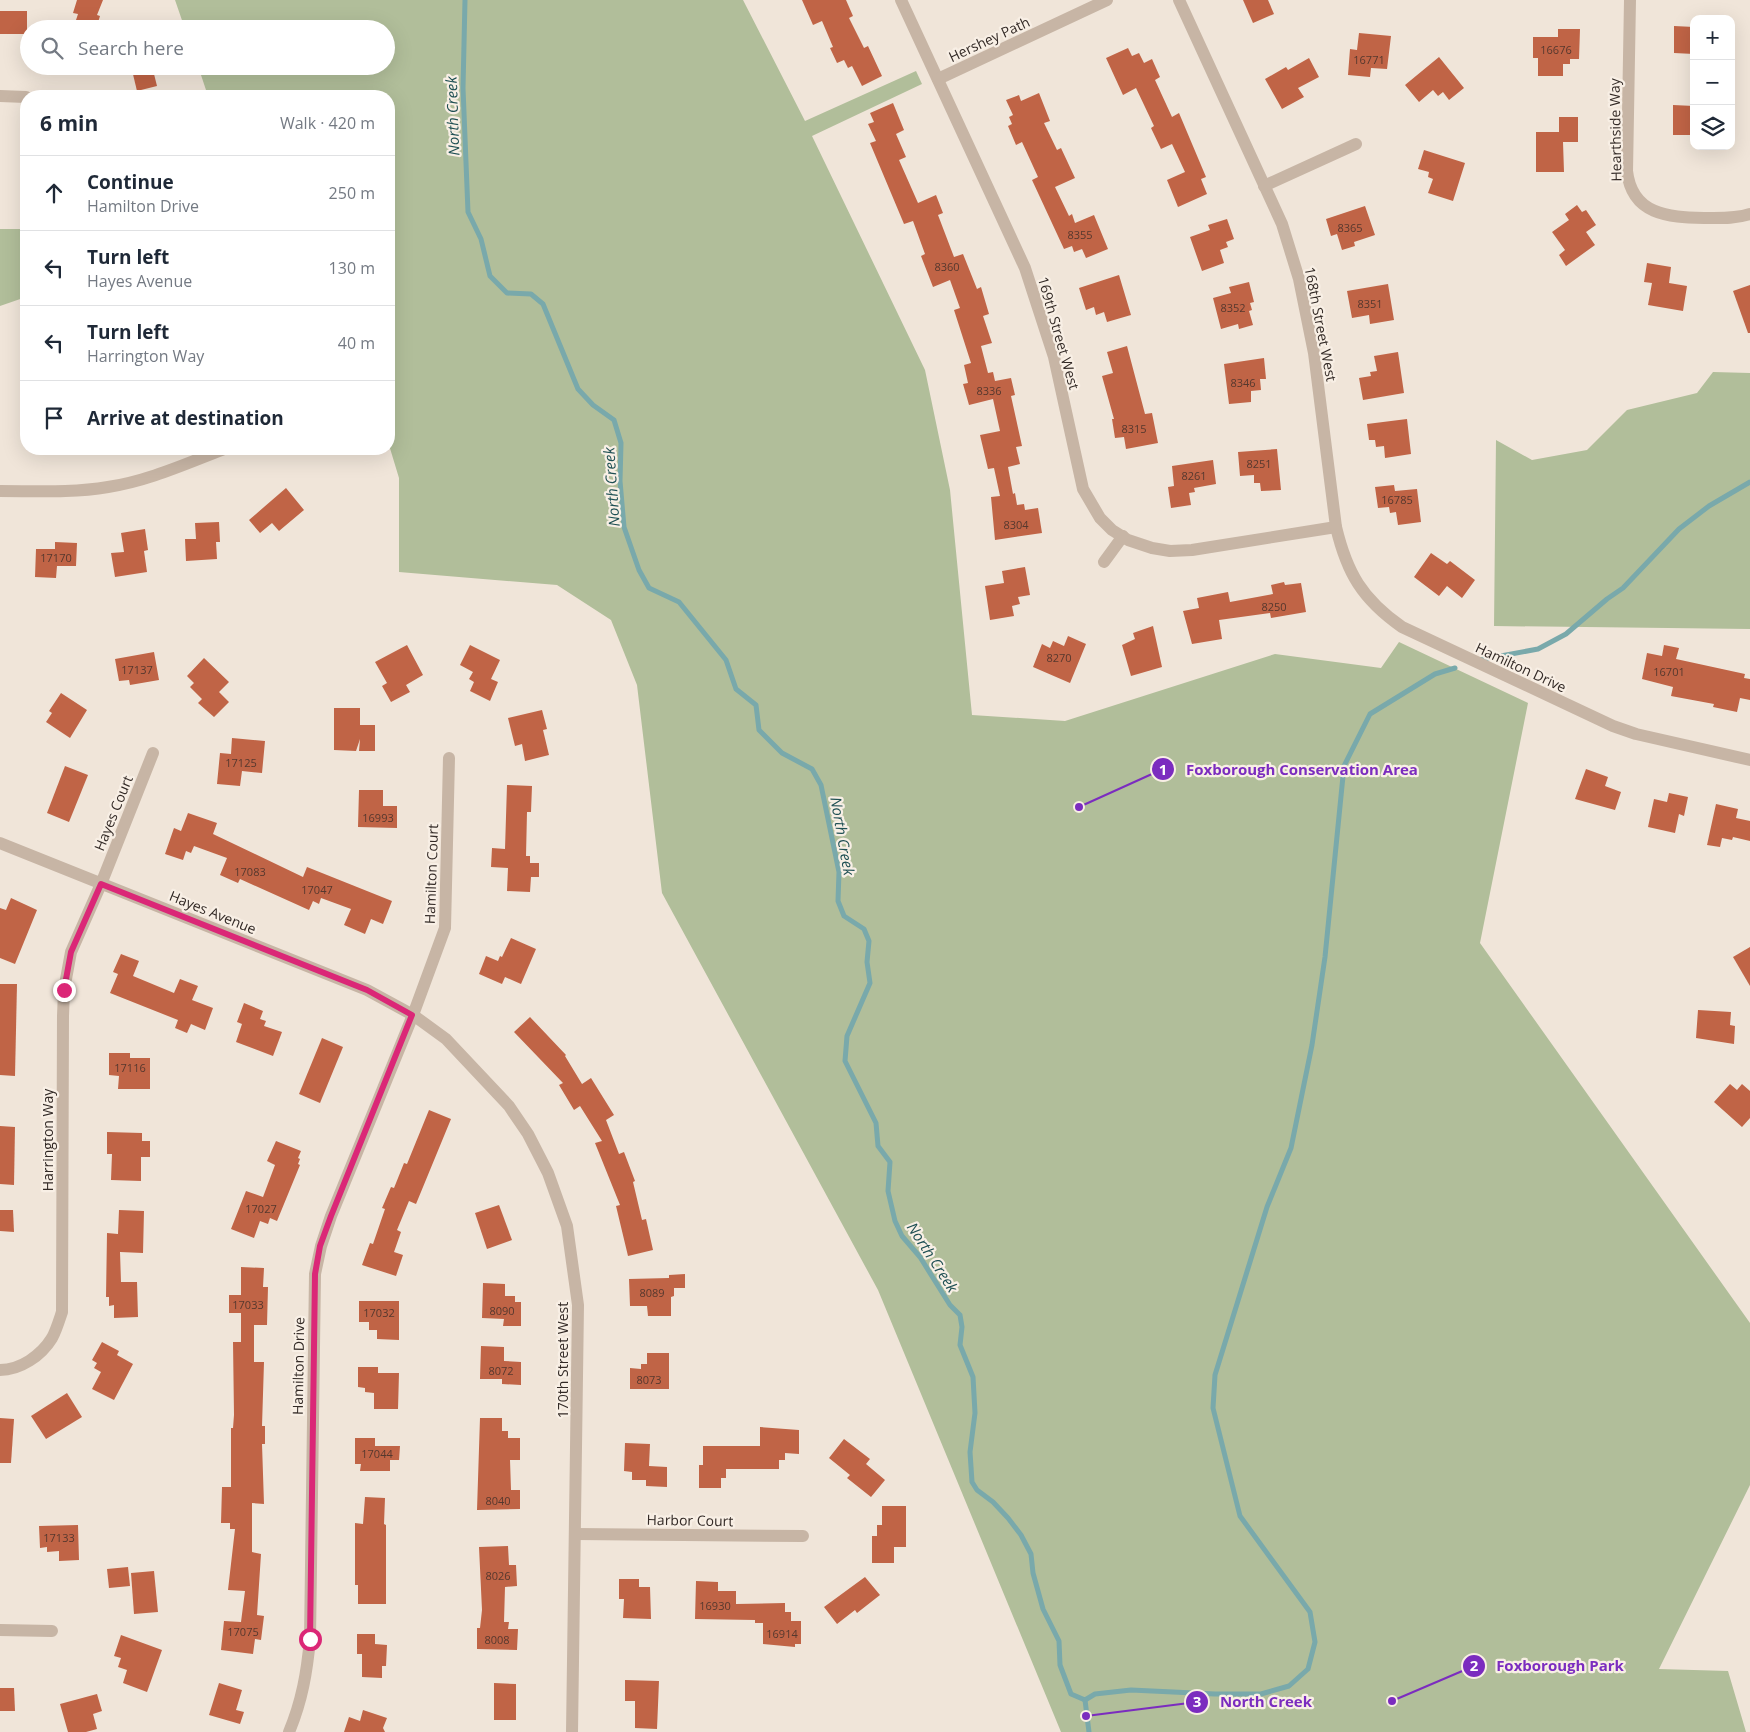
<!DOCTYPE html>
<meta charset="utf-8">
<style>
:root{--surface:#fff;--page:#f2f2f3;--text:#1f2937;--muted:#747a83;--line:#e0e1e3}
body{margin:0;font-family:"Open Sans",sans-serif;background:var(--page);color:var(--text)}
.controls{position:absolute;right:15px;top:15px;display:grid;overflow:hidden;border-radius:10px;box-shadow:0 5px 20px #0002}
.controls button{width:45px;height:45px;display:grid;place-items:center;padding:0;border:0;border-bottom:1px solid var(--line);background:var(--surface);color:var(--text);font:25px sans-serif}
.stop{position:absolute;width:15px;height:15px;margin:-11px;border:4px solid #db2777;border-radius:50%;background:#fff}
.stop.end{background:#db2777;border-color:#fff;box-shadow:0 1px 5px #0008}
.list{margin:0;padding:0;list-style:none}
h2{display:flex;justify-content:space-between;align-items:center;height:65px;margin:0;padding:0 20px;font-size:21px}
h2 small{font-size:16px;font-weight:400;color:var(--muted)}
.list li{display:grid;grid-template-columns:32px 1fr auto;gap:15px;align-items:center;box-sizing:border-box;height:75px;padding:0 20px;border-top:1px solid var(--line)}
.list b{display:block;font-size:19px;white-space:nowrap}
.list p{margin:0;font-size:16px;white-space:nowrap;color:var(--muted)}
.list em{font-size:16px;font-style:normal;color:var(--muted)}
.icon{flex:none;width:28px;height:28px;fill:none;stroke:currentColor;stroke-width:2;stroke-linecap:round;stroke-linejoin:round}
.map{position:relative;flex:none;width:1750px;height:1732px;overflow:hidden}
.search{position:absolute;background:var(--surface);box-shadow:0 5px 20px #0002;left:20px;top:20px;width:375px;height:55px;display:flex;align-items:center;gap:12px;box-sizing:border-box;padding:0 18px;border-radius:28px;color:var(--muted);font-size:19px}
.panel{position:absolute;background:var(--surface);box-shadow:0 5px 20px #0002;left:20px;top:90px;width:375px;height:365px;border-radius:20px}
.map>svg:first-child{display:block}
.green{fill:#b1be9a}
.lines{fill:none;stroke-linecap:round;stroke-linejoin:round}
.stream{stroke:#79a9ab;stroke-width:5}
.building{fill:#c06446}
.minor{stroke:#c7b5a5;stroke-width:12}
.tertiary{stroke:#c7b5a5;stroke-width:12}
.route{stroke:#db2777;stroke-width:6}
.labels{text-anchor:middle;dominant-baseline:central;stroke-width:4.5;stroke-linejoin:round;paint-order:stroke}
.number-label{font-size:11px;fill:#56382e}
.street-label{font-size:14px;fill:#332a26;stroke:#f8efe5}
.water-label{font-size:15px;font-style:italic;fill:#1e4f53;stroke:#f8efe5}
.leader{fill:none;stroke:#7b2cbf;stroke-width:2}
.callout-dot{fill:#7b2cbf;stroke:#f8efe5;stroke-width:2}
.mark-label{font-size:15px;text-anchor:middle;font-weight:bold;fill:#fff}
.callout-label{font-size:15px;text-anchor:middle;font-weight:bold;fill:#7b2cbf;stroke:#f8efe5;stroke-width:4.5;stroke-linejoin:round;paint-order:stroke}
</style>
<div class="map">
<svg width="1750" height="1732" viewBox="0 0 1750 1732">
<rect width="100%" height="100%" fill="#f0e5d9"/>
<g class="green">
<path d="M175,0H743L805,121L916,71L922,84L812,136L925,370L950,490L972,715L1065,721L1275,654L1381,668L1399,642L1528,703L1480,943L1750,1323V1485L1659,1669L1728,1671L1746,1732H1061L878,1290L662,893L637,685L611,620L557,585L399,572V478L389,445V96H208L198,66H386V29H185Z"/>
<path d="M0,229H26V297L0,306Z"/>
<path d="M1713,372L1750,373V629L1494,626L1496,440L1532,460L1587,450L1627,410L1697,393Z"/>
</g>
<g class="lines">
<g class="stream">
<path d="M465,0L463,88L468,212L481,239L490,276L507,293L531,294L543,304L578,389L593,405L614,420L621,443L620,481L624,527L639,570L649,588L679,602L726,660L736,689L756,705L759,730L782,753L812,769L821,785L839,872L838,901L844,916L864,929L869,941L867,962L870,983L847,1036L845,1061L876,1123L878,1146L890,1162L888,1191L895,1221L902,1236L920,1257L950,1305L960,1315L962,1327L960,1345L973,1377L975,1413L970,1452L972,1482L977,1490L993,1502L1008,1518L1021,1535L1031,1554L1033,1573L1043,1609L1059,1641L1060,1665L1071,1694L1085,1700"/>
<path d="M1479,660L1538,649L1566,634L1607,599L1623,588L1679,529L1709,506L1750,482"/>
<path d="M1085,1700L1095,1694L1131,1690L1215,1694H1261L1289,1686L1308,1669L1315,1642L1310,1612L1240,1516L1213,1408L1215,1375L1267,1207L1291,1148L1312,1045L1325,957L1344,766L1370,714L1435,674L1455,668"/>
<path d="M1085,1700L1089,1732"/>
</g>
</g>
<g class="building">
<path d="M77,0H103L97,15L100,16L96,29H73L78,14L73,13Z"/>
<path d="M802,0H846L853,16L849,18L864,48L868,46L882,76L862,86L852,66L848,68L844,60L837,63L830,48L833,47L822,21L813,25Z"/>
<path d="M1243,0H1268L1274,14L1253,23Z"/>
<rect x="0" y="11" width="27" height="23"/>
<path d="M1674,26L1694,27V54L1674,53Z"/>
<path d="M1558,29H1580L1579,59H1570V64H1563V76H1538V58H1533V37H1558Z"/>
<path d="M1359,33L1391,36L1387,69L1371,68L1370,77L1348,75L1350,49L1357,50Z"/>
<path d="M1128,48L1132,56L1139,53L1144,63L1152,59L1160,77L1155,80L1172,117L1179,113L1206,177L1201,179L1207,194L1178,207L1167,180L1185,172L1172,144L1161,149L1151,128L1154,126L1136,88L1123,95L1106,58Z"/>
<path d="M1439,57L1464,88L1449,100L1443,92L1438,96L1433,90L1419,102L1405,85Z"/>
<path d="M1309,58L1319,77L1298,88L1304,97L1282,109L1265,79L1286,67L1288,70Z"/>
<path d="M131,66H152L157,86L137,91Z"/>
<path d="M1039,93L1050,121L1044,123L1057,150L1061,148L1075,178L1055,187L1069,216L1072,214L1075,223L1094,215L1108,249L1086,258L1082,249L1074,252L1072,246L1064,249L1032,180L1038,177L1022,142L1016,145L1008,126L1012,124L1009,117L1013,115L1006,100L1019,95L1021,101Z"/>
<path d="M893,103L904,130L896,134L906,157L899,160L918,203L936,195L943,213L938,215L954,257L963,254L977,289L981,287L989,314L983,316L992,343L981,346L988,373L993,372L995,381L1011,378L1015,395L1011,396L1022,446L1016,447L1020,464L1008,467L1013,494L1015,493L1017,505L1024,504L1025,510L1038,508L1042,533L995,540L991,497L1000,496L994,468L988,469L980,435L1000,431L993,399L969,405L963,384L968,383L964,365L971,363L954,310L960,308L950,280L933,287L921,256L925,254L913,221L904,224L870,143L876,141L868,124L874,122L870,113Z"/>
<path d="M1673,105L1694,106V135H1673Z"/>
<path d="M1559,117H1578V142H1563L1564,172H1536V132H1559Z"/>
<path d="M1424,150L1465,163L1453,201L1428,193L1433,179L1428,177L1429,172L1418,169Z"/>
<path d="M1577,205L1582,212L1586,210L1596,225L1586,232L1595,245L1566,266L1559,255L1565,250L1552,232L1569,220L1565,214Z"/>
<path d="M1365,206L1375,235L1354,242L1355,246L1342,250L1337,234L1331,236L1326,219Z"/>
<path d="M1227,219L1234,239L1226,242L1228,247L1220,250L1224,263L1202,271L1190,237L1210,230L1208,225Z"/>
<path d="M1647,263L1671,267L1669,283L1687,286L1683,311L1648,305L1652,283L1644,282Z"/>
<path d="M1119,275L1131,315L1107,322L1104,312L1096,315L1094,307L1086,310L1079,288Z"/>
<path d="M1249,282L1254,302L1250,303L1252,310L1249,311L1253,325L1239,329L1238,324L1221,329L1213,298L1231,293L1229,287Z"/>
<path d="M1388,284L1394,320L1370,324L1369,315L1352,318L1347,291Z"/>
<path d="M1750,285V333H1748L1733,291Z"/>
<path d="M1127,346L1145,414L1152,413L1158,443L1126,449L1124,437L1115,438L1112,419H1114L1102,376L1113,373L1107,352Z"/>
<path d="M1398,352L1404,393L1363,400L1359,378L1371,376L1370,372L1377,371L1374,356Z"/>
<path d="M1264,358L1266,379H1260L1261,390L1251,391V402L1229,404L1224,364Z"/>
<path d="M1407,419L1411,454L1385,458L1384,446L1376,447L1375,440H1369L1367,424Z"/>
<path d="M1277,449L1281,490L1261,491L1260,483H1254V475L1240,476L1238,452Z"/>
<path d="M1213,460L1216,484L1194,488L1195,492L1189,493L1191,505L1171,508L1168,487L1174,486L1172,466Z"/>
<path d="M1394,485L1395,491L1417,489L1421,522L1398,525L1396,512L1390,513L1389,507L1378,508L1375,487Z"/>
<path d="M286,488L304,510L279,531L272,523L260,533L249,520Z"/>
<path d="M219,522L220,542H216L217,559L186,561L185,539H196L195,523Z"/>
<path d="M145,529L148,550L144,551L147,572L115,577L111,553L124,552L121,533Z"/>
<path d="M55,542L77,543L76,566H57L56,578L35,577L36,549H55Z"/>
<path d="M1431,553L1447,564L1450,561L1475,580L1462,598L1447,586L1439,596L1414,577Z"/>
<path d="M1025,567L1030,595L1018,597L1020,604L1012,606L1014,616L990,620L985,586L1004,583L1002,571Z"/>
<path d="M1284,582L1285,585L1301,583L1306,612L1271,618L1270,613L1219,620L1222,639L1192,644L1183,611L1199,608L1197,598L1228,592L1230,602L1273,594L1271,585Z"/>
<path d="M1153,626L1162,667L1131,676L1122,645L1135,639L1133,633Z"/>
<path d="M1068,636L1086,644L1070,683L1033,667L1042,644L1050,648L1053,641L1064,646Z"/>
<path d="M407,645L423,675L406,685L410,692L391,702L382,686L387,683L375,662Z"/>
<path d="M470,645L500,660L491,679L498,682L490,701L470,691L474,682L469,679L473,672L460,665Z"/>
<path d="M1664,645L1679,648L1676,659L1745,674L1744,678L1750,679V700L1740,698L1737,712L1713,707L1714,704L1671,696L1673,687L1642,679L1647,653L1662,656Z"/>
<path d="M154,652L159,680L130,685L129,680L119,681L115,659Z"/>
<path d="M204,658L229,682L219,692L229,702L214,717L198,703L202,699L190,687L194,683L187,676Z"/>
<path d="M61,693L87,710L70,738L46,722L52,713L49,711Z"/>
<path d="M334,708H360V725H375V751H359L360,739L356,751L334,750Z"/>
<path d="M542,710L547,729L543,730L549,755L525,761L522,744L515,746L508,718Z"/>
<path d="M232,738L265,741L262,773L242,771L240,786L217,784L220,753L231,754Z"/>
<path d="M65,766L88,775L69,822L47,813Z"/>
<path d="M1586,769L1608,777L1605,786L1621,792L1615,810L1575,799Z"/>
<path d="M507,785L532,786L531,812H527L526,856H530V863H539V877H531L530,892L507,891L508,868L491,867L492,848L505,849Z"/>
<path d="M359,790H383V806H397V828L358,827Z"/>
<path d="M1669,793L1688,797L1684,816L1679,814L1675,833L1648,827L1654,799L1667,802Z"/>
<path d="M1716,804L1738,809L1736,818L1750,821V841L1733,837L1732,840L1722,838L1720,847L1707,845Z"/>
<path d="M188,813L217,823L213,834L303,877L307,867L392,901L383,924L371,919L365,934L344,925L351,909L321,898L319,904L313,901L309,910L240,879L238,883L220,875L227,858L194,846L191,853L186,851L183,860L165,854L174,828L181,831Z"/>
<path d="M11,898L37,910L15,964L0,958V908L6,910Z"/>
<path d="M511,938L536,949L521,984L505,977L502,984L479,974L486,956L498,961L500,956L502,957Z"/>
<path d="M1750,947V986L1733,957Z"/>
<path d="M121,954L139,961L133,976L174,993L180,979L198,986L192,1000L213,1008L205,1030L191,1024L187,1033L175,1028L178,1020L110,993L118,974L113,972Z"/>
<path d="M0,984H17L15,1076L0,1075Z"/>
<path d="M244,1003L263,1011L260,1019L266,1021L264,1026L282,1032L273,1056L236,1042L242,1024L237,1022Z"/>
<path d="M1698,1010L1731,1012L1730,1025L1735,1026L1734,1044L1696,1038Z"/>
<path d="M530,1017L566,1055L565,1056L582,1084L591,1078L614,1115L606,1120L619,1154L624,1152L635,1181L633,1182L642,1220L646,1219L653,1250L628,1256L616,1206L620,1205L595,1143L602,1141L580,1106L574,1110L559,1085L563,1083L514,1032Z"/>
<path d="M322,1038L343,1047L320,1103L299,1094Z"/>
<path d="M109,1053H130V1058H150V1089H118L119,1076L109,1075Z"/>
<path d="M1730,1084L1737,1090L1742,1084L1750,1091V1118L1742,1127L1714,1102Z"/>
<path d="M429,1110L451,1119L416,1204L409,1201L397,1230L401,1232L394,1252L403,1255L396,1276L362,1265L370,1243L373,1244L385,1209L382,1208L391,1187L394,1188L404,1163L407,1164Z"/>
<path d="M0,1126L15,1127L14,1185L0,1184Z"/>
<path d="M107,1132L142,1133V1141H150V1157H141V1181L111,1180L112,1154H107Z"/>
<path d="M276,1141L301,1151L298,1158L300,1159L298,1164L300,1165L277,1221L270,1218L268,1224L260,1221L254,1238L231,1229L246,1191L263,1197L275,1165L267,1161Z"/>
<path d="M499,1205L512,1240L487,1249L475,1213Z"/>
<path d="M0,1210H13L14,1232L0,1231Z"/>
<path d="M119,1210L144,1211L143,1253L120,1252L121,1282H137L138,1317L114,1318V1305L109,1306V1297H106L107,1233L118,1234Z"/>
<path d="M241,1267L264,1268L263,1287H268L267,1325H254V1362H264L262,1426H265V1444H262L264,1504L252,1503V1552L261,1554L257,1615L264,1616L261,1640L255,1639L253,1654L221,1650L224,1621L241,1622L245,1591L228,1590L235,1529H230V1523H221L222,1487H231V1428H233L234,1415L233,1342H241V1313H229V1295H241Z"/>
<path d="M685,1274V1288H674V1296L671,1297V1316H648L647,1306H630L629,1279L669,1278V1275Z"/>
<path d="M483,1283L505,1284V1296H515V1302H521V1326H503L504,1319L482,1318Z"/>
<path d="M359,1301H399V1340L377,1339V1330H369V1322H359Z"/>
<path d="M102,1342L119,1351L117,1355L133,1364L114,1400L92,1389L101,1372L94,1368L97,1363L92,1360Z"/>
<path d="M481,1346L504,1347V1361L521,1362V1385L502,1384V1379H480Z"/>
<path d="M647,1353H669V1389H630V1368L641,1369V1364H647Z"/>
<path d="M358,1367H378V1373H399L398,1409H374V1393L365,1392V1388L358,1387Z"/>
<path d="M67,1393L82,1417L46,1439L31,1416Z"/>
<path d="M0,1418L14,1419L11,1463H0Z"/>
<path d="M480,1418H502V1431H508V1438H520V1460H510L511,1490H520V1509L477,1510Z"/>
<path d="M760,1427L799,1430V1454L785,1453V1460H779V1469H726V1478H721V1488H699V1465H703V1446H760Z"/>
<path d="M355,1438H375V1446H400L399,1460H390V1471H360L361,1464H355Z"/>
<path d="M844,1439L870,1459L866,1464L885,1480L871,1497L847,1478L850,1475L829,1458Z"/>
<path d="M625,1443L650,1444L649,1466L667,1467V1487L646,1486V1480H632V1472L624,1471Z"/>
<path d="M365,1497L385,1498L384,1524L386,1525V1604H358V1585H355V1523L363,1524Z"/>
<path d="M882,1506H906V1547H894V1563H872V1536H877V1525H882Z"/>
<path d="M78,1525L79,1560L59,1561V1551L47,1552V1547L40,1548L39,1526Z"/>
<path d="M508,1546L509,1565H516L517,1586L505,1587L504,1622H509L508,1629H518L517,1650L477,1649V1628H480L482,1610L479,1547Z"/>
<path d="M128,1567L130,1586L109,1588L107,1569Z"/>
<path d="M154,1571L158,1612L134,1614L131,1573Z"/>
<path d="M865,1577L880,1595L857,1613L855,1610L837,1624L824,1607Z"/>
<path d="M619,1579H639V1587H650L651,1619L623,1618L624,1599H619Z"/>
<path d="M696,1581L718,1582V1591H736V1604L785,1603V1612H791V1621H801V1644H795V1647L763,1644V1623H755V1620L695,1619Z"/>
<path d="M357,1634H375V1644L387,1645L386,1666H382V1678L362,1677V1654H357Z"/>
<path d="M121,1635L162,1650L147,1692L123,1683L127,1670L118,1667L121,1658L114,1656Z"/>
<path d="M625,1680L659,1681L657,1729L635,1728V1701H625Z"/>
<path d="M219,1683L242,1690L236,1710L244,1712L240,1724L209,1715Z"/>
<path d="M494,1683L516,1684V1720H494Z"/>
<path d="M0,1688H14L15,1711H0Z"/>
<path d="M97,1694L102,1711L93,1714L97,1729L86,1732H68L60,1704Z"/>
<path d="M363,1710L387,1718L383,1728L385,1732H344L349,1717L360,1721Z"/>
</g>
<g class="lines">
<g class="minor">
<path d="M901,0L1025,268L1054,357L1083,489L1100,518L1112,530L1128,540L1152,548L1170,551L1192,550L1336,527"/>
<path d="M1179,0L1282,224L1299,279L1314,353L1336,527C1347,573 1362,599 1402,627L1613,726L1636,734L1750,760"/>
<path d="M1630,0L1627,171C1632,215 1668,217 1704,218C1719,218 1735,219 1750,214"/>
<path d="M938,79L1107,0"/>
<path d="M0,96L26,97"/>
<path d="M1264,186L1356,144"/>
<path d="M0,491C36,491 73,493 108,487C148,481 185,464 222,450"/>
<path d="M1104,562L1123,536"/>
<path d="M0,1370C20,1370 41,1356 52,1338C56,1331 59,1321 62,1312L63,1016L64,990L71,952L101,884L153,753"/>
<path d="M576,1534L803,1536"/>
<path d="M0,1630L52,1631"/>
<path d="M289,1732C302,1701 307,1672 310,1639L315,1274L321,1246L331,1216L413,1015L445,928L449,758"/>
</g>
<path class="tertiary" d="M0,843L367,990L413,1015L446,1039L509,1106L528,1134L548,1173L567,1226L578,1305L572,1732"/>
</g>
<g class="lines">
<path class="route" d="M64,990L71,952L101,884L367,990L412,1015L331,1216L320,1246L315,1274L310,1639"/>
</g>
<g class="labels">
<g class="number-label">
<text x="1556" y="49">16676</text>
<text x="1369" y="59">16771</text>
<text x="1350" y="227">8365</text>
<text x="1080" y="234">8355</text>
<text x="947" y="266">8360</text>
<text x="1370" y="303">8351</text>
<text x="1233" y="307">8352</text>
<text x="1243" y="382">8346</text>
<text x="989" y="390">8336</text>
<text x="1134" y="428">8315</text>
<text x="1259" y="463">8251</text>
<text x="1194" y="475">8261</text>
<text x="1397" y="499">16785</text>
<text x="1016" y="524">8304</text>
<text x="56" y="557">17170</text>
<text x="1274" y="606">8250</text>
<text x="1059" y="657">8270</text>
<text x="137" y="669">17137</text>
<text x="1669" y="671">16701</text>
<text x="241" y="762">17125</text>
<text x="378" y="817">16993</text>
<text x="250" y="871">17083</text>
<text x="317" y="889">17047</text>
<text x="130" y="1067">17116</text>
<text x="261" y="1208">17027</text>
<text x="652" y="1292">8089</text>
<text x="248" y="1304">17033</text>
<text x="502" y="1310">8090</text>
<text x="379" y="1312">17032</text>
<text x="501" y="1370">8072</text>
<text x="649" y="1379">8073</text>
<text x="377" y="1453">17044</text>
<text x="498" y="1500">8040</text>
<text x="59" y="1537">17133</text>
<text x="498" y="1575">8026</text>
<text x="715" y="1605">16930</text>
<text x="243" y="1631">17075</text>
<text x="782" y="1633">16914</text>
<text x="497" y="1639">8008</text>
</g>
<g class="street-label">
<text transform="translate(989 39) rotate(-25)">Hershey Path</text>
<text transform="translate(1615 130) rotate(-91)">Hearthside Way</text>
<text transform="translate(1321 324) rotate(79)">168th Street West</text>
<text transform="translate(1059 333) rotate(74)">169th Street West</text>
<text transform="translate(1521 667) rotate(25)">Hamilton Drive</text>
<text transform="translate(113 813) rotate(-68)">Hayes Court</text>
<text transform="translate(431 874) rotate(-88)">Hamilton Court</text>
<text transform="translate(213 912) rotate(22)">Hayes Avenue</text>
<text transform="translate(47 1140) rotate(-90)">Harrington Way</text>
<text transform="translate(562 1360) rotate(-90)">170th Street West</text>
<text transform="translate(298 1366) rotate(-89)">Hamilton Drive</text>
<text transform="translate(690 1520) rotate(1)">Harbor Court</text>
</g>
<g class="water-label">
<text transform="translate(452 116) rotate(-92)">North Creek</text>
<text transform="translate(611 487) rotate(-94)">North Creek</text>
<text transform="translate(843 836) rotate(80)">North Creek</text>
<text transform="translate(933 1257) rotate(57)">North Creek</text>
</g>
</g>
<path class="leader" d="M1079 807L1163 769M1392 1701L1474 1666M1086 1716L1197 1702"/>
<g class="callout-dot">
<circle cx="1079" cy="807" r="5"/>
<circle cx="1392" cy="1701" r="5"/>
<circle cx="1086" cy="1716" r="5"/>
<circle cx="1163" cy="769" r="12"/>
<circle cx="1474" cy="1666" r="12"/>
<circle cx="1197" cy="1702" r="12"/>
</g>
<g class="mark-label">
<text x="1163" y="775">1</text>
<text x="1474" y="1671">2</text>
<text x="1197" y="1707">3</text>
</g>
<g class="callout-label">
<text x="1302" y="775">Foxborough Conservation Area</text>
<text x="1560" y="1671">Foxborough Park</text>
<text x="1266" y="1707">North Creek</text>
</g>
</svg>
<div class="controls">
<button>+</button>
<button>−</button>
<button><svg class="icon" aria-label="layers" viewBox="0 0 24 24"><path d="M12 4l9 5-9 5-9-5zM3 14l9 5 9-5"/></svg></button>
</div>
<div class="stop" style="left:310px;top:1639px"></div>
<div class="stop end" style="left:64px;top:990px"></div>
<div class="search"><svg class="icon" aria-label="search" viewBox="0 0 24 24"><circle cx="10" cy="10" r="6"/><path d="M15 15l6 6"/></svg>Search here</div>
<section class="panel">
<h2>6 min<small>Walk · 420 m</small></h2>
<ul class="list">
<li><svg class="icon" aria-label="ahead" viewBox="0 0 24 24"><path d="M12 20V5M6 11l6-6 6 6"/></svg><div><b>Continue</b><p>Hamilton Drive</p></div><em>250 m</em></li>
<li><svg class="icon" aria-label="left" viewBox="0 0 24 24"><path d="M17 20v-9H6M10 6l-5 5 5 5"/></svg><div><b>Turn left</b><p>Hayes Avenue</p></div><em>130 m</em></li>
<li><svg class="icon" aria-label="left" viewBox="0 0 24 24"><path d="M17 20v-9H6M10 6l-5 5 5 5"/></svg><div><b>Turn left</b><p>Harrington Way</p></div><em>40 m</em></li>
<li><svg class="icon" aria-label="arrive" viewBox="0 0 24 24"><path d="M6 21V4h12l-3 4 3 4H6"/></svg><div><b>Arrive at destination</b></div></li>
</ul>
</section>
</div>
